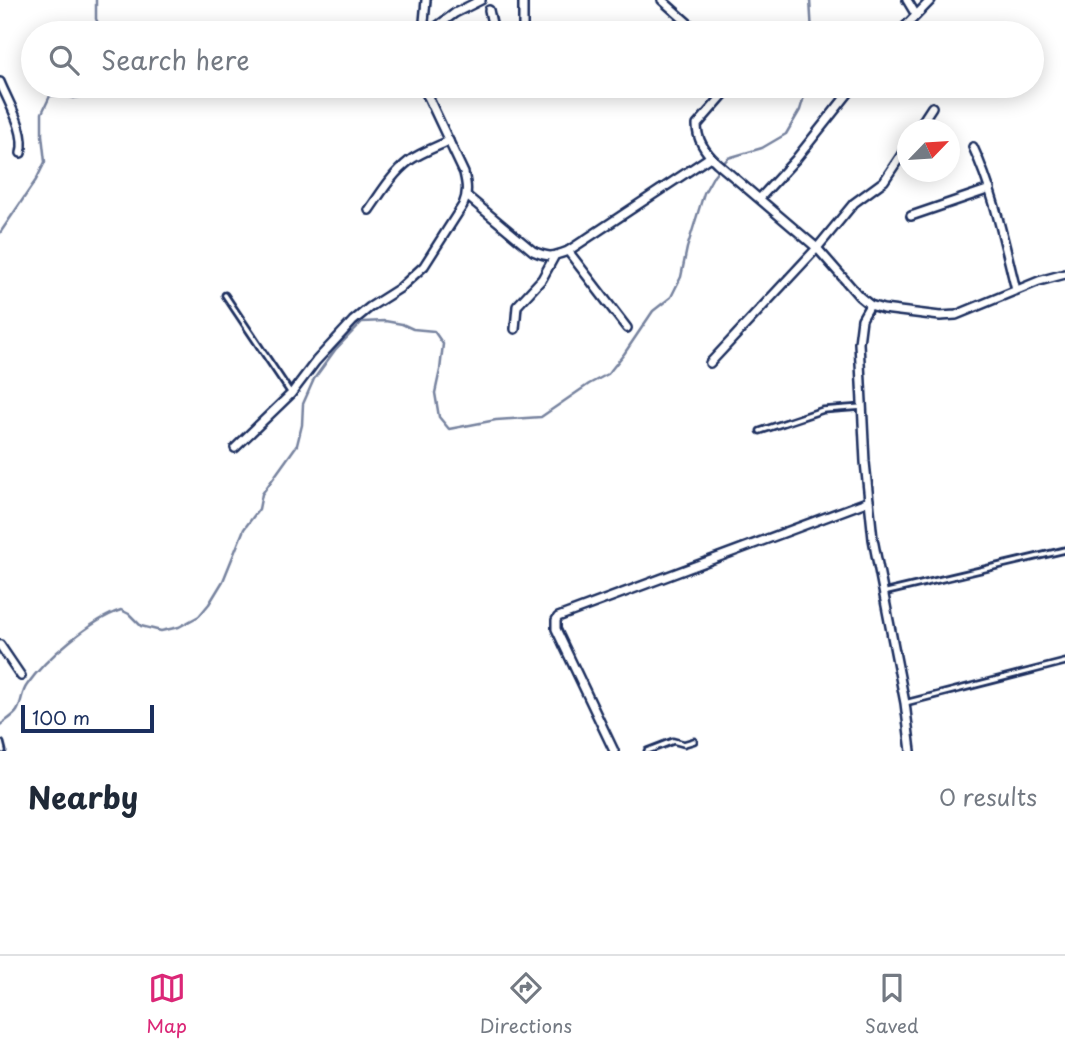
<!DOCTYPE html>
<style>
:root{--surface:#fff;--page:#f6f6f7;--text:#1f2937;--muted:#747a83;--line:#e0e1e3;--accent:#db2777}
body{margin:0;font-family:"Playpen Sans",sans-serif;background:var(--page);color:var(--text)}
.compass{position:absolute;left:897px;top:119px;width:63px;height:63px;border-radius:50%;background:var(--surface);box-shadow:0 4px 18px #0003;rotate:65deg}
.scale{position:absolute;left:21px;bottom:18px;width:133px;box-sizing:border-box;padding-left:7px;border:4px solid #1b2f5e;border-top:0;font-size:19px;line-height:24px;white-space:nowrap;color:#1b2f5e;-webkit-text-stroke:5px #fff;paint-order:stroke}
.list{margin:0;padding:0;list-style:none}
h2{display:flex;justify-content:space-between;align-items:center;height:91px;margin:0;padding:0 28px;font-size:30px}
h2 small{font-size:23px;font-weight:400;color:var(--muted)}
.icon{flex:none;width:38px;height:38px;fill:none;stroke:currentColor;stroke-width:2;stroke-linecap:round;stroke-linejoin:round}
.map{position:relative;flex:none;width:1065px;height:751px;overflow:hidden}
.search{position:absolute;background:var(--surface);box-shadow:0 4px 18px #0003;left:21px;right:21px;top:21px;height:77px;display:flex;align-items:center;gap:18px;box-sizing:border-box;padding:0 24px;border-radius:38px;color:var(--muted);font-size:26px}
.sheet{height:203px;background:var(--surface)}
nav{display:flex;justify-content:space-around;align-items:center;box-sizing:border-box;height:98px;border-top:2px solid var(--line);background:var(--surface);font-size:19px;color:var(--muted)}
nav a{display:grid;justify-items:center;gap:4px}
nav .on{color:var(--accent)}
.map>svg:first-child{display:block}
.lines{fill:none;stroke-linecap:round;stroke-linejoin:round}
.stream{stroke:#77839f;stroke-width:2.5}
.lane-casing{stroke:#1b2f5e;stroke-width:9}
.street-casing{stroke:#1b2f5e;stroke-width:12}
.lane{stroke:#fff;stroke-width:3.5}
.street{stroke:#fff;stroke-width:7}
</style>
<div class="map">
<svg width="1065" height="751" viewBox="0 0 1065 751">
<rect width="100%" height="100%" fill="#fff"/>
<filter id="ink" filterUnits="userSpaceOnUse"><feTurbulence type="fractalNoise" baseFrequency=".0143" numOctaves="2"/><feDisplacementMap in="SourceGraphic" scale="14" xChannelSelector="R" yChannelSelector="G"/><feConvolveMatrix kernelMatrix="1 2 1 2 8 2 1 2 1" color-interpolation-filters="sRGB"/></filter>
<g filter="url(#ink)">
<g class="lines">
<g class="stream">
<path d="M96,0V19L103,33"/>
<path d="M810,0L812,33"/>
<path d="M0,233L36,180L45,162L42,135V113L50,96L62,94L74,98L84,96L86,86"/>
<path d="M0,725C5,721 14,716 17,711C22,703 21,693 27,685C45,659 91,620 121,610L129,614L141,626L161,631L179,627L199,616L209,604L223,581L244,529L259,509L262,494L297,445L302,425L303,404L314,379L335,350L362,322L385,321L402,324L413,329L434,331L443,344L440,370L435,393L439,417L449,429L496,420L541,417L589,384L608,374L624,354L653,311L671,297L681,277L687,248L704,193L714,175L728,158L762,148L786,134L800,110L806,90L805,86"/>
</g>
<g class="lane-casing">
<g id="lane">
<path d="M225,295L290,392"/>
<path d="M760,431L823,410L862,407"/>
<path d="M883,593L1065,550"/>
<path d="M905,703L1065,662"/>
<path d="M1,743L3,751"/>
<path d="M647,751L673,741L684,744L694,741"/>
</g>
</g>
<g class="street-casing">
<g id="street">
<path d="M523,0V33"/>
<path d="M662,0L699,33"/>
<path d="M907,0L916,15"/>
<path d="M489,10L494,33"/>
<path d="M423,33L426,0"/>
<path d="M428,33L455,13L481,0"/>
<path d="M899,33L931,0"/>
<path d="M0,82C8,102 27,132 21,153"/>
<path d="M731,86L697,125C697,140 706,153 717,163L817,248L859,296L870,305L883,309L940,316L956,315L1039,281L1065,274"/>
<path d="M427,95L447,86"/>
<path d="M917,130L932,107"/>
<path d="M973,147C994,192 1004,242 1016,290"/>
<path d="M467,196L533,251C549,258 552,257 568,251L710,157"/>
<path d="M760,198L796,159L854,86"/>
<path d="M369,210C381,193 392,174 409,161C420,153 436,147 449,141"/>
<path d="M911,216L990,189"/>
<path d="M568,251L627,328"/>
<path d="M870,305L862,319L859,343L865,462L873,539L905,703L911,751"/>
<path d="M515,329L517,306L542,279L554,257"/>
<path d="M710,363L817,248L854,203L884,181L908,145"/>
<path d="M235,448L291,394L316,361L353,321L370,307L400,288L424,266L463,205C468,193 467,185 464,173L423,86"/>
<path d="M0,645L21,676"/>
<path d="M614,751L556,629V620L558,617L869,501"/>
</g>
</g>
<use href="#lane" class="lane"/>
<use href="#street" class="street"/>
</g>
</g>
</svg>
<svg class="compass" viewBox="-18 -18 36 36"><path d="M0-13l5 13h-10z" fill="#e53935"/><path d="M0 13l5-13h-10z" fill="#747a83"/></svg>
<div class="scale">100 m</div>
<div class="search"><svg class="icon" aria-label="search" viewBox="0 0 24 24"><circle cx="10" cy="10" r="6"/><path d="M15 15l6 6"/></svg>Search here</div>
</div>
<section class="sheet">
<h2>Nearby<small>0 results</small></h2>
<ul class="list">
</ul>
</section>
<nav>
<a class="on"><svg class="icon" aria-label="map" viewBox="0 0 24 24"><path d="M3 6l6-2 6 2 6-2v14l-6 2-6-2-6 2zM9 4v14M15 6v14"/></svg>Map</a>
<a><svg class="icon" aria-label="directions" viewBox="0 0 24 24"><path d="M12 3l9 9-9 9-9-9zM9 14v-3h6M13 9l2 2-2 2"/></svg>Directions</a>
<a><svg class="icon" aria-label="saved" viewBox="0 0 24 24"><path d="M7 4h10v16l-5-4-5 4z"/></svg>Saved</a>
</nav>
